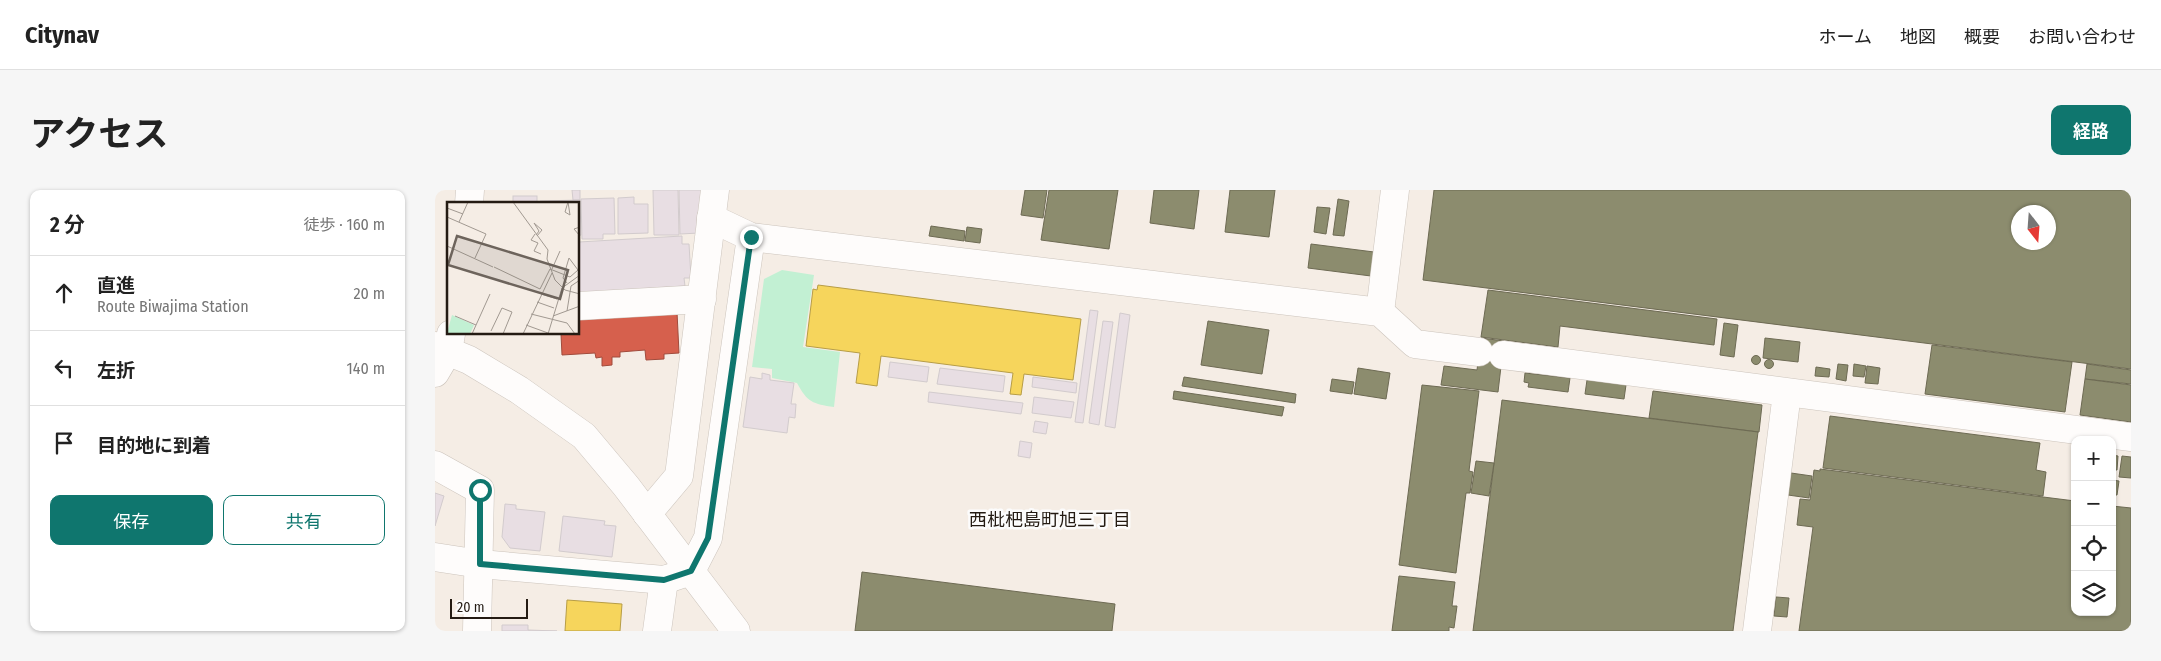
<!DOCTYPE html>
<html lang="ja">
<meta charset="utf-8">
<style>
:root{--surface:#fff;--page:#f6f6f6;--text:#222;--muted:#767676;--line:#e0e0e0;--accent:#0f766e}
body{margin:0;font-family:"Fira Sans Condensed","Noto Sans JP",sans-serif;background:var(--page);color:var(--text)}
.controls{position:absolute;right:15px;bottom:15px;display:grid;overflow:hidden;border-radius:10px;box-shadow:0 1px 4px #0004}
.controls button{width:45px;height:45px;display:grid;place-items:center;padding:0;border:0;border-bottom:1px solid var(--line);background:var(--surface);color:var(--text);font:25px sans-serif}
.compass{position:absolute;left:1576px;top:15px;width:45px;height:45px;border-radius:50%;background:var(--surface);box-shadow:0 1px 4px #0004;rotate:163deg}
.scale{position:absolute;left:15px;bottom:12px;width:78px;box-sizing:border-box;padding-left:5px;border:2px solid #241b13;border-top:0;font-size:14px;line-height:18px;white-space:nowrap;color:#241b13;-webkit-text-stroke:4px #fcfcfc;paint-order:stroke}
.stop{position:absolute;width:15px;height:15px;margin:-11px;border:4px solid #0f766e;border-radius:50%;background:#fff}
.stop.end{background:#0f766e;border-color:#fff;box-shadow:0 1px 5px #0008}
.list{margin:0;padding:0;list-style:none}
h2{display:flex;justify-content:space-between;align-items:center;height:65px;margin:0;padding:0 20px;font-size:21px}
h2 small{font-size:16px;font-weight:400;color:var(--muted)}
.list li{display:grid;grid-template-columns:32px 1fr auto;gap:15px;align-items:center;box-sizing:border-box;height:75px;padding:0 20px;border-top:1px solid var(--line)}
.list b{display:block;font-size:19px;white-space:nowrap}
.list p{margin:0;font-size:16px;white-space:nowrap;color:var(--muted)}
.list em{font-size:16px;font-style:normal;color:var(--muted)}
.actions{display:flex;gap:10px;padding:15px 20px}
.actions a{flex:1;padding:11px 0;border:1px solid var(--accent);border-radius:10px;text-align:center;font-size:18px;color:var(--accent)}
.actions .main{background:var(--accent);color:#fff}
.icon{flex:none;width:28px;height:28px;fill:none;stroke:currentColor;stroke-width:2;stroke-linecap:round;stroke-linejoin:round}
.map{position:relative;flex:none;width:1696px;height:441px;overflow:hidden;border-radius:10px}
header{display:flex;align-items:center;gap:30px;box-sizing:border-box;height:70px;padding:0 25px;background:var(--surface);border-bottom:1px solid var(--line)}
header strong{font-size:24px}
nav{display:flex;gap:28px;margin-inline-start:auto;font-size:18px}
.intro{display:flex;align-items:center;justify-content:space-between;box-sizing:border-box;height:120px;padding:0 30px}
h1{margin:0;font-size:35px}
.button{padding:12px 22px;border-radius:10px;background:var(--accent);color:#fff;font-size:18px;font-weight:700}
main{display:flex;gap:30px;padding:0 30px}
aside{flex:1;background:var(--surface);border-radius:10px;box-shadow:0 1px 4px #0004}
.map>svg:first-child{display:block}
.green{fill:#c2f0d3}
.homes{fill:#f6d55c;stroke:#b79d46}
.shops{fill:#d6604d;stroke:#a14b3c}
.industry{fill:#8c8c6e;stroke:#6d6a53;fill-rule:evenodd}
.building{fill:#e8dee3;stroke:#d2cbcd}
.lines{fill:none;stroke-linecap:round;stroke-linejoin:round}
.minor-casing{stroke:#ccc4bc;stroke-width:29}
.major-casing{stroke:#ccc4bc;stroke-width:29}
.minor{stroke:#fefcfb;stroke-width:28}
.major{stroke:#fefcfb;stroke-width:28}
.route{stroke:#0f766e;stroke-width:6}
.labels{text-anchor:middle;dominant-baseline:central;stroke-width:5;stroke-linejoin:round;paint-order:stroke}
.neighbourhood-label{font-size:18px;fill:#241b13;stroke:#fcfcfc}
.inset-road{fill:none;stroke:#a19991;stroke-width:1}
.view{fill:#6d645c;fill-opacity:0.15;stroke:#6d645c;stroke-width:2.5}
.inset-edge{fill:none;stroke:#241b13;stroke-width:2.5}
</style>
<header>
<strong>Citynav</strong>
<nav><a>ホーム</a><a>地図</a><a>概要</a><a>お問い合わせ</a></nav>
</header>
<div class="intro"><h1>アクセス</h1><a class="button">経路</a></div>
<main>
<aside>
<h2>2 分<small>徒歩 · 160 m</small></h2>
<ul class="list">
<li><svg class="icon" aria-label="ahead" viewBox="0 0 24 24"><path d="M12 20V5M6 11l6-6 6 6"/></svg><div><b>直進</b><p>Route Biwajima Station</p></div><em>20 m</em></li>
<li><svg class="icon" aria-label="left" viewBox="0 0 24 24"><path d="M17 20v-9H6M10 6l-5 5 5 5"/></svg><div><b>左折</b></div><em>140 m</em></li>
<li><svg class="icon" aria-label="arrive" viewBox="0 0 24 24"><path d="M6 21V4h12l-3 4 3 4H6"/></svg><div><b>目的地に到着</b></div></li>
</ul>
<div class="actions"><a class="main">保存</a><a>共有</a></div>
</aside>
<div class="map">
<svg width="1696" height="441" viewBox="0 0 1696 441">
<rect width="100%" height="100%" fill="#f5ede5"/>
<path class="green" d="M347,80L379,85L368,157L405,162L399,217C378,214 372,212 362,193L337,188V179L317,177L329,89Z"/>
<g class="homes">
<path d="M383,95L646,129L638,190L589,184L586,205L575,204L578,183L446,166L442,196L421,193L425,163L371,156L378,99L382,100Z"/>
<path d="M132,410L187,414L185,441H130Z"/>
</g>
<path class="shops" d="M242,122L244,163L229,164V169L211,170L210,160L185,162V167H177V175L167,176V167L161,168L160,163L127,165L126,144H144V128Z"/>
<g class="industry">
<path d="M590,0H612L608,28L586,25Z"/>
<path d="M614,0H683L674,59L606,50Z"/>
<path d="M719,0H764L759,39L715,33Z"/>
<path d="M795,0H840L834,47L790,42Z"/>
<path d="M999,0H1696V179L988,90ZM1584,22H1614V52H1584Z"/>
<path d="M903,9L914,11L909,46L898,45Z"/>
<path d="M882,17L895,18L891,44L879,42Z"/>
<path d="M496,36L530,41L529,51L494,46Z"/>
<path d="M532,37L547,39L545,53L530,51Z"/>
<path d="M876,54L939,62L936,86L873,78Z"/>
<path d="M1053,100L1282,129L1279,155L1125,136L1123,157L1046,147Z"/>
<path d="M773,131L834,140L827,184L766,175Z"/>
<path d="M1289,133L1303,135L1299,167L1285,165Z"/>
<path d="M1046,148L1069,151L1063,202L1006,195L1009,176L1042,180Z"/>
<path d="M1330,148L1365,152L1363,172L1328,168Z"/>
<path d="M1497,155L1637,172L1630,222L1490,204Z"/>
<circle cx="1321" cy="170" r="4.5"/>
<circle cx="1334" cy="174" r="4.5"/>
<path d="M1403,174L1413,175L1411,191L1401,189Z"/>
<path d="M1419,174L1431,176L1429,187L1418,186Z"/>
<path d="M1652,174L1696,180V194L1650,189Z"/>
<path d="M1432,176L1445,178L1443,194L1430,193Z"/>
<path d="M1381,177L1395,179L1394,187L1380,186Z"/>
<path d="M923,178L955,183L951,209L919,204Z"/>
<path d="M1090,183L1135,188L1133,202L1093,197L1094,193L1089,192Z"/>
<path d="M749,187L861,204L860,213L747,196Z"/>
<path d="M897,189L919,192L917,204L895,201Z"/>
<path d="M1650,189L1696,195V232L1645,225Z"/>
<path d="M1152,190L1191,195L1189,209L1150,204Z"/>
<path d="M987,195L1044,201L1034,281L1038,282L1035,303H1031L1021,383L964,375Z"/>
<path d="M739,201L849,217L847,226L738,209Z"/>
<path d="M1218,201L1327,215L1324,242L1214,228Z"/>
<path d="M1067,210L1323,242L1298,441H1038Z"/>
<path d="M1395,226L1605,253L1601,280L1611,282L1608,306L1388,278Z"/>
<path d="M1677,265L1683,266L1682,280H1677Z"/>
<path d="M1687,266L1696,267V288L1684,287Z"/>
<path d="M1041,271L1059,273L1054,306L1036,303Z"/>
<path d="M1385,279L1640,311V422H1677V316L1696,318V441H1364L1378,337L1362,335L1365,309L1375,310L1379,280L1385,281Z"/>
<path d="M1356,283L1377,286L1374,308L1353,305Z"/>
<path d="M1677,290L1684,291L1682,305H1677Z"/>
<path d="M427,382L680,414L677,441H420Z"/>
<path d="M964,386L1020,392L1017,416H1022L1019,438L1014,437V441H957Z"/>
<path d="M1341,407L1354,408L1352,427L1339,426Z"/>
</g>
<g class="building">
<path d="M137,0H145V10H138Z"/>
<path d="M218,0H243L244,45H219Z"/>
<path d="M244,0H270L264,43L245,44Z"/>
<rect x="78" y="6" width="24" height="8"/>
<path d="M199,7V14H213V43L183,44V8Z"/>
<path d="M179,8L180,44H168V49H147L146,9Z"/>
<path d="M145,10L146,45H144V14H105V11Z"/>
<path d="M247,46V54H254L256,88H249L250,96L144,103V52Z"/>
<path d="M655,120L663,121L648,233L640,232Z"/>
<path d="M685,123L695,125L680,238L670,236Z"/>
<path d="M668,131L678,132L664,235L654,233Z"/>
<path d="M455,172L494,177L492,192L453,187Z"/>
<path d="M505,178L570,186L568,202L502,194Z"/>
<path d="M327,183L335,185V190L359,193L356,214H361L360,228L354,227L352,243L308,237L315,187L327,189Z"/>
<path d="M598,187L642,193L641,203L597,197Z"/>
<path d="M494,202L588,213L586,224L493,212Z"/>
<path d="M599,207L639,212L636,228L597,223Z"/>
<path d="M600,231L613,233L611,244L598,242Z"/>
<path d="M585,251L597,253L595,268L583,266Z"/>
<path d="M0,303L9,306L0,336Z"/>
<path d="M70,314L81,315V319L110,322L105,361L75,358L67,347Z"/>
<path d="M128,326L170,331L169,335L181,336L177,367L124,361Z"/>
<path d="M67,435H93V440L122,441H67Z"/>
</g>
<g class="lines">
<g class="minor-casing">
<g id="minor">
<path d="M276,28L316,47L945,122L980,154L1044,162"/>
<path d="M144,116L267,109"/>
<path d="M945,122L960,0"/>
<path d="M0,156L34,170L84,200L149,246L191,296L301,441"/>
<path d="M1068,165L1696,247"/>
<path d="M212,324L244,286L280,0"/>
<path d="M0,367L45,374L229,390L256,381L273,348L316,47"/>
<path d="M222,441L229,390"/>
<path d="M1322,441L1352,203"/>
</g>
</g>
<g class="major-casing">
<g id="major">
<path d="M34,14L35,0"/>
<path d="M0,183L13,161L16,144"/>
<path d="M0,275L45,300L42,441"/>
</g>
</g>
<use href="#minor" class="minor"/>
<use href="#major" class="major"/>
</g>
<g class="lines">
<path class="route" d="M45,300V374L229,390L256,381L273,348L316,47"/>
</g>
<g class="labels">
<g class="neighbourhood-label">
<text x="615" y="330">西枇杷島町旭三丁目</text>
</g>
</g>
<g transform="translate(12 12)">
<rect width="132" height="132" fill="#f5ede5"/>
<path d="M5,113L27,123L23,132L0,131Z" fill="#c2f0d3"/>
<path class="inset-road" d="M66,0L101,48L100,57L108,78L118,88L133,92M121,0L118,10L123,13L121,0M0,6L16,12M0,15L39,32L28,56M12,20L21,0M133,25L127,27L133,34M88,32L84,38L91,41L87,49L94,52M89,33L92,29L87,21L95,28L90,34M0,44L46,65M47,65L93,87M105,67L113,49M120,81L116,76L122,56M93,87L103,67L123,75L131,68L122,56M94,92L110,97M90,100L107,106M120,109L124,84L133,78M84,112L120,121L128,132M8,114L29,123M106,114L133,104M79,123L101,131M44,129L55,106L65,110L56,132M25,132L43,92M76,132L105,71M101,132L115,86L133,73"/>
<path class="view" d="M10,34L121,68L113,97L1,63Z"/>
<rect width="132" height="132" class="inset-edge"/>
</g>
</svg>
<div class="controls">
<button>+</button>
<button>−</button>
<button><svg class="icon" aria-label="locate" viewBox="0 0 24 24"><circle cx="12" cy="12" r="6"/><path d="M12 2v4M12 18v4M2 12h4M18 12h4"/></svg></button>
<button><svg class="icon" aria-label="layers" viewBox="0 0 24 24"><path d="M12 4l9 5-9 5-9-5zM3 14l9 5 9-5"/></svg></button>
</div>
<svg class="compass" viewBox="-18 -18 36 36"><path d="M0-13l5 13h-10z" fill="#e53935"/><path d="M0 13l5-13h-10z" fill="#767676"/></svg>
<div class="scale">20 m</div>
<div class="stop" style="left:45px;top:300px"></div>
<div class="stop end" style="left:316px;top:47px"></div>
</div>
</main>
